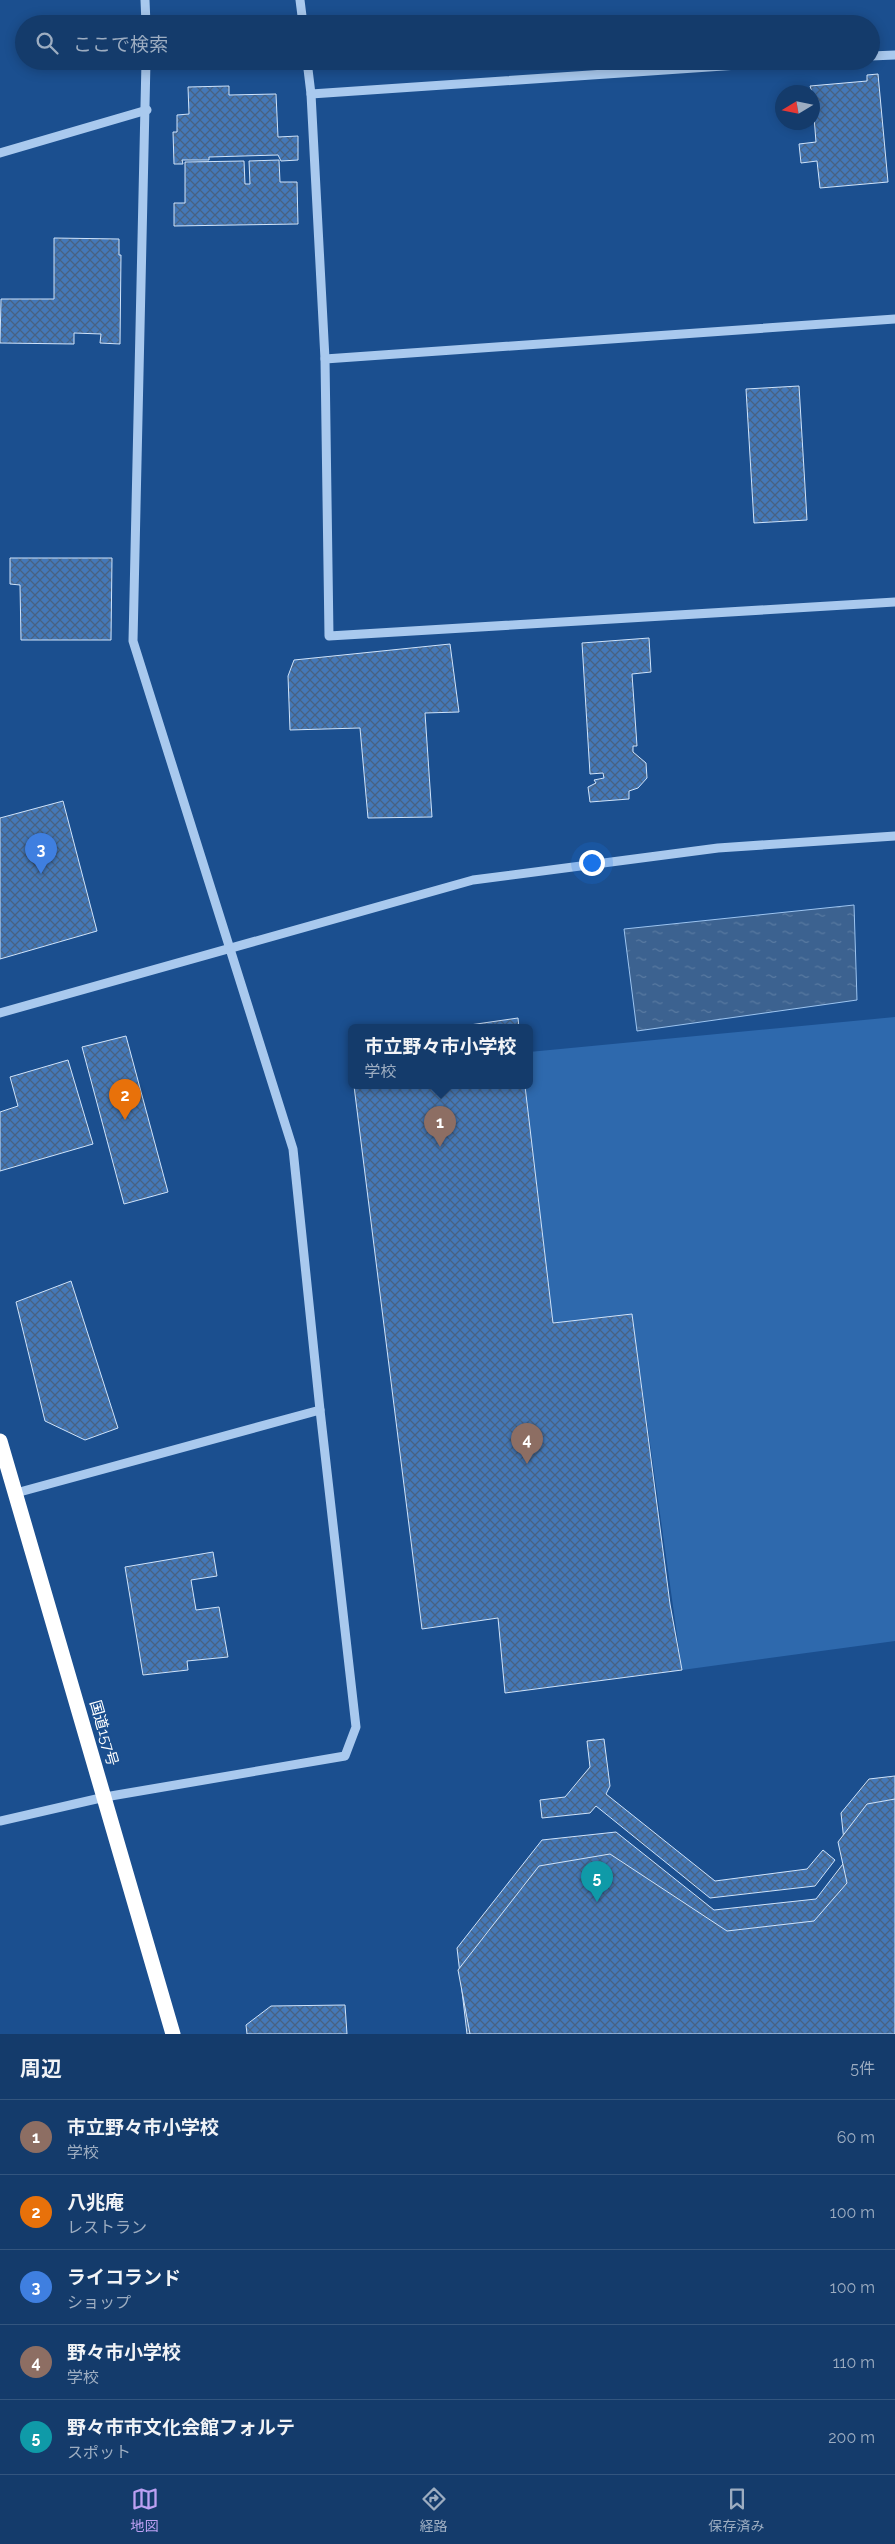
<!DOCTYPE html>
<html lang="ja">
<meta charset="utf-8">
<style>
:root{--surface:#143b6b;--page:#1d4271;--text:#f1f3f6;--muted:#9dadc1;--line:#33557e;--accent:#bca0f2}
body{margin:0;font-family:Raleway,"Noto Sans JP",sans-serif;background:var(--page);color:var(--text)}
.compass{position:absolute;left:775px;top:85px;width:45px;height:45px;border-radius:50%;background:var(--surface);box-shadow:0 2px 12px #0003;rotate:260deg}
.you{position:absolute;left:591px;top:862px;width:18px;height:18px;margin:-12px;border:4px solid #fff;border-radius:50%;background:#1a73e8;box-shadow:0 0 0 8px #1a73e833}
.badge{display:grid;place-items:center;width:32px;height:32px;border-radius:50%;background:var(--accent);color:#fff;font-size:16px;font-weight:700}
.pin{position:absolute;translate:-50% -41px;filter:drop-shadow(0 1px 2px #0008)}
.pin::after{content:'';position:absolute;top:26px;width:18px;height:15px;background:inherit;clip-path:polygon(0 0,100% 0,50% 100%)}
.popup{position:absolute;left:348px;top:1024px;width:185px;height:65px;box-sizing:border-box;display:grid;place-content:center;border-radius:8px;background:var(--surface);filter:drop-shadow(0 1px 4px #0005);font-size:16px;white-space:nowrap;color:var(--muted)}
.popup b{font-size:19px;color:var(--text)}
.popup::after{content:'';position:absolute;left:50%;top:100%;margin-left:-10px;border:10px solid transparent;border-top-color:var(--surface)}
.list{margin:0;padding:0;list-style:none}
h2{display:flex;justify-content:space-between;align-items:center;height:65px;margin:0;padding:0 20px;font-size:21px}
h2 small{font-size:16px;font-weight:400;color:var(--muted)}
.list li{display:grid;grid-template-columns:32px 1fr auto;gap:15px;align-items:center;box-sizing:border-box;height:75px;padding:0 20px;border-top:1px solid var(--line)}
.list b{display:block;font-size:19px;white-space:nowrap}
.list p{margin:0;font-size:16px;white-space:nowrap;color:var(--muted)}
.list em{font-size:16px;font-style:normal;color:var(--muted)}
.icon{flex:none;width:28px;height:28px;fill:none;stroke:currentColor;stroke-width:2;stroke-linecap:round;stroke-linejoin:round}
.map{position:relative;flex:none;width:895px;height:2034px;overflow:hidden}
.search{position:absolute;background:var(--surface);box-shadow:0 2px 12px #0003;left:15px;right:15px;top:15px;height:55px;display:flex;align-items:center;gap:12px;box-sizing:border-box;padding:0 18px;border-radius:28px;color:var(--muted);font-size:19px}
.sheet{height:440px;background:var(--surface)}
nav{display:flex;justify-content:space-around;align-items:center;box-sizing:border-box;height:70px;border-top:1px solid var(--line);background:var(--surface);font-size:14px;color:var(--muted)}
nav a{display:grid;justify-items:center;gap:2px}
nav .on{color:var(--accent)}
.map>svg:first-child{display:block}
.garden{fill:#2e69ad}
.water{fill:url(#water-ripples);stroke:#9cc4f0}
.building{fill:url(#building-cross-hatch);stroke:#cfe3fa}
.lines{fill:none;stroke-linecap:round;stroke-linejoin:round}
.minor{stroke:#a9c9ee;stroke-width:9}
.highway{stroke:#fff;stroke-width:15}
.labels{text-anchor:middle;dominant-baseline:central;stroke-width:4;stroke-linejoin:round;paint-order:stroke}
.street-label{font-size:15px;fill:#fff;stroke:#1b4f8f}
</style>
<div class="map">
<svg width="895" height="2034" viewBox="0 0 895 2034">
<defs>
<pattern id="water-ripples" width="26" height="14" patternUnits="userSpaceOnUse" patternTransform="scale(1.25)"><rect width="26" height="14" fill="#3c6290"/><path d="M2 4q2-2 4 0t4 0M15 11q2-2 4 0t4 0" fill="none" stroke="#597aa1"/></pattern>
<pattern id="building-cross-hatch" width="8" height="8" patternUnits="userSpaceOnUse" patternTransform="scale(1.25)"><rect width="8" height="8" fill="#4478b7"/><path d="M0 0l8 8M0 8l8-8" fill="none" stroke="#486282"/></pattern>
</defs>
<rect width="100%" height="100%" fill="#1b4f8f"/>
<path class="garden" d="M895,1017V1641L682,1670L632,1315L553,1323L525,1086H529V1052Z"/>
<path class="water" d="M854,905L857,1000L637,1031L624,929Z"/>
<g class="building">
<path d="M878,74L888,182L820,188L817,161L801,163L799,144L816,142L812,92L810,86L867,81V75Z"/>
<path d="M229,86V95L276,94L278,137L298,136V160L281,161L278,155L209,157V160H182L183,164H174L173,132H177V115L189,114L188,87Z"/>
<path d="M279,160L280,182H297L298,224L174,226V203H185V162L244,161L245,184H250L249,161Z"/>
<path d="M54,238L119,239V255H121L120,344L100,343L101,334L74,333V344L0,343L1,299H54Z"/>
<path d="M799,386L807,520L754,523L746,389Z"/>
<path d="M10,558H112L111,640H21L20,585L10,584Z"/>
<path d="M649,638L651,672L632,674L637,746H633V752L646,763L647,778L638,788L629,791V799L590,802L588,787L596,783L594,780L604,778L603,773L590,774L582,643Z"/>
<path d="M450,644L459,712L425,713L432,817L368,818L360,728L290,730L288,676L294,660Z"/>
<path d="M63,801L97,931L0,959V818Z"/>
<path d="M518,1018L519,1028H449Z"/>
<path d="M126,1036L168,1192L124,1204L82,1047Z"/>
<path d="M68,1060L93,1144L0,1171V1112L18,1106L10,1077Z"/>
<path d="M354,1086H525L553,1323L632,1314L670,1604L682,1670L505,1693L498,1618L422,1629Z"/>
<path d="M71,1281L118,1428L85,1440L45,1421L16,1302Z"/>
<path d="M213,1552L217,1576L191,1580L196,1610L219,1607L228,1657L187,1661L188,1670L143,1675L125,1567Z"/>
<path d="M604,1739L610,1786L606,1794L715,1881L807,1869L823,1850L835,1860L815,1886L710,1898L596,1806L590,1813L542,1818L540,1800L565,1797L590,1767L587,1741Z"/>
<path d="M895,1776V2034H467L457,1948L542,1840L616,1832L714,1910L816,1899L846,1860L841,1813L869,1779Z"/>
<path d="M895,1799V2034H470L458,1970L539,1866L610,1854L727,1931L814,1921L847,1883L838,1842L867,1804Z"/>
<path d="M345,2005L347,2034H247L246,2025L271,2006Z"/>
</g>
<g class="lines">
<g class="minor">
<path d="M145,0L146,24"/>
<path d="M300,0L303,24"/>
<path d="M871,56L895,55"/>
<path d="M307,61L311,94L797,61"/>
<path d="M311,94L325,359"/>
<path d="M0,153L147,110"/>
<path d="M895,319L325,359L329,636L895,602"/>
<path d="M0,1013L473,880L718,848L895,836"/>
<path d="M16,1493L320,1410"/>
<path d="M0,1821L105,1797L345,1756L356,1727L320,1410L293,1149L133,641L146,61"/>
</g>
<path class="highway" d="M0,1441L173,2034"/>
</g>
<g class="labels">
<g class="street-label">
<text transform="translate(104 1733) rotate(74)">国道157号</text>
</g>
</g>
</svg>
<svg class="compass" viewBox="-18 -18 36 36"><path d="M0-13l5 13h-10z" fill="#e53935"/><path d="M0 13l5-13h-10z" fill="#9dadc1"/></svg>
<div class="you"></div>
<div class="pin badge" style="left:440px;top:1147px;background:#8d6e63">1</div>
<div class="popup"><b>市立野々市小学校</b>学校</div>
<div class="pin badge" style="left:125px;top:1120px;background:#e8710a">2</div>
<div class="pin badge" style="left:41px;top:874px;background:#3f7fe0">3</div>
<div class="pin badge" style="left:527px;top:1464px;background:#8d6e63">4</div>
<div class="pin badge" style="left:597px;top:1902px;background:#0f9aa8">5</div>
<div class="search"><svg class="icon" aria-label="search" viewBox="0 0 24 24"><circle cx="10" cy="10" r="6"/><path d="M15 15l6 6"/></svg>ここで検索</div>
</div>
<section class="sheet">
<h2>周辺<small>5件</small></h2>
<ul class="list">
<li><span class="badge" style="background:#8d6e63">1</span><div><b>市立野々市小学校</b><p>学校</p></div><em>60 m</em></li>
<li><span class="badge" style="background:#e8710a">2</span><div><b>八兆庵</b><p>レストラン</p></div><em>100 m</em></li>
<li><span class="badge" style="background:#3f7fe0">3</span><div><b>ライコランド</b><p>ショップ</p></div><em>100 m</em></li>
<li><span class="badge" style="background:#8d6e63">4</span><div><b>野々市小学校</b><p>学校</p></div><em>110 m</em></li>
<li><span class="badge" style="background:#0f9aa8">5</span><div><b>野々市市文化会館フォルテ</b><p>スポット</p></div><em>200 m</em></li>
</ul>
</section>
<nav>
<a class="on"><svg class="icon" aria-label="map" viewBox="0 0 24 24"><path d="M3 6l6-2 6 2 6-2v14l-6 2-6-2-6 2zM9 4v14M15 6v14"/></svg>地図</a>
<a><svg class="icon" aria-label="directions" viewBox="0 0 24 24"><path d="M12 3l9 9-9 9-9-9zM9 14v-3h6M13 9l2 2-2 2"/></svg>経路</a>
<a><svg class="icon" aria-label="saved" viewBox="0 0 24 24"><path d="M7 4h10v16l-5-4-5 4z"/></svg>保存済み</a>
</nav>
